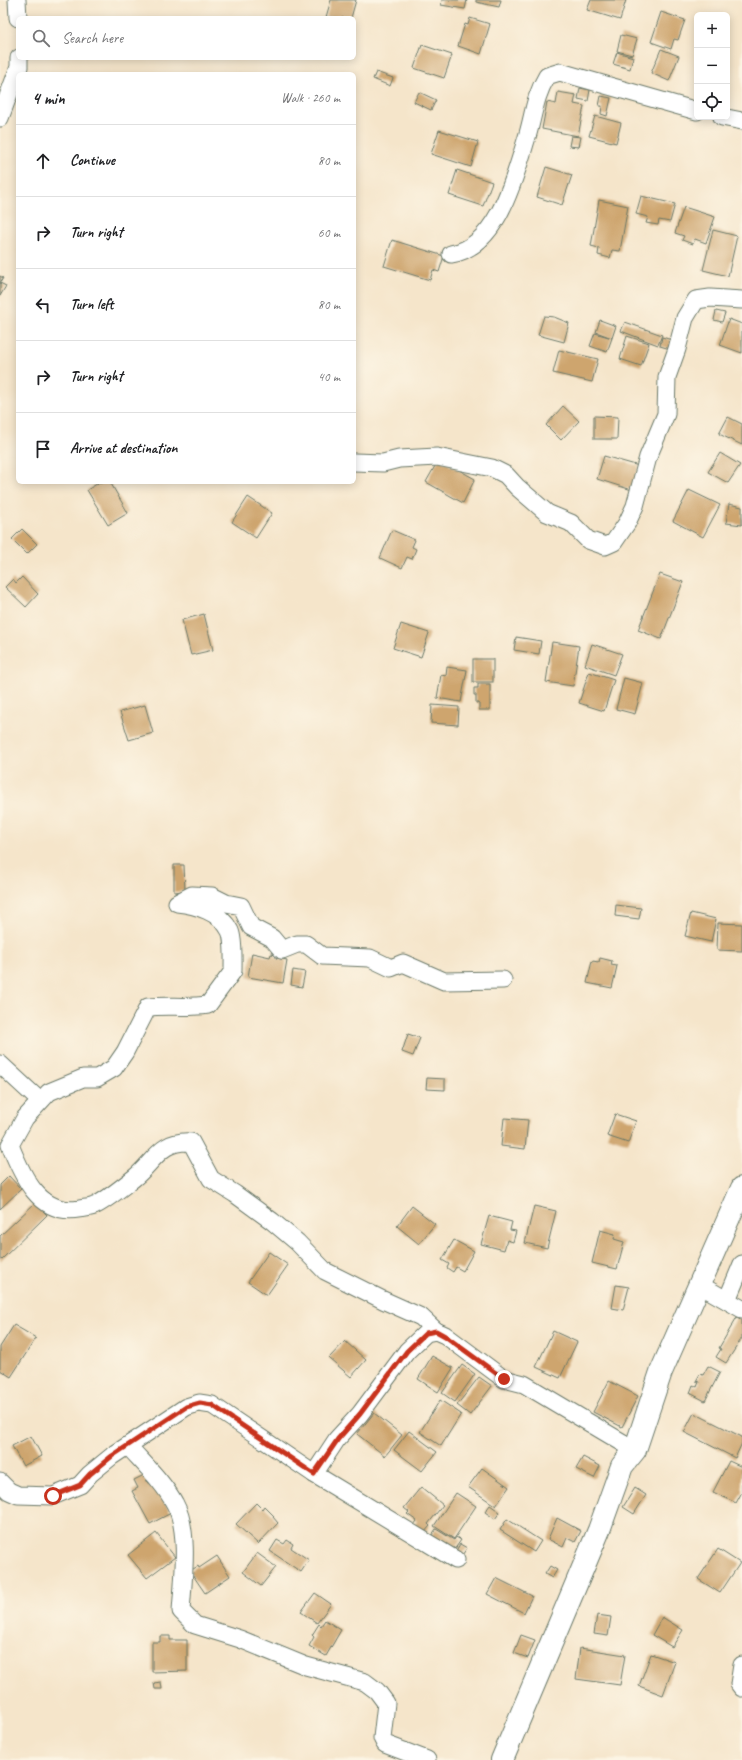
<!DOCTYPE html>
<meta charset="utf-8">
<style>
:root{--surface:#fff;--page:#f6f6f6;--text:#202124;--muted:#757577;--line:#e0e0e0}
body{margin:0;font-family:Caveat,sans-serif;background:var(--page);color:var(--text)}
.controls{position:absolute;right:12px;top:12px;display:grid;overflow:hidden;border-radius:6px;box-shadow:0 2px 10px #0003}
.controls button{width:36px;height:36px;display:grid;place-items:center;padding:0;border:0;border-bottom:1px solid var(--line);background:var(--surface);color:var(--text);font:20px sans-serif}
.stop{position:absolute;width:12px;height:12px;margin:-9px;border:3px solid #c8321e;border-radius:50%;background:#fff}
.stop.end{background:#c8321e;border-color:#fff;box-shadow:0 1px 4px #0008}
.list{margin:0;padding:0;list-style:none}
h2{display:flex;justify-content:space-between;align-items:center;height:52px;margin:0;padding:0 16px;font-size:17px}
h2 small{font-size:13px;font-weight:400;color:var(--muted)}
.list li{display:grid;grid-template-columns:26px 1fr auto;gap:12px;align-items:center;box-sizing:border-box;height:72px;padding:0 16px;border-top:1px solid var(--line)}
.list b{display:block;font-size:15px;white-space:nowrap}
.list em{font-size:13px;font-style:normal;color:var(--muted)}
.icon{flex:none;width:22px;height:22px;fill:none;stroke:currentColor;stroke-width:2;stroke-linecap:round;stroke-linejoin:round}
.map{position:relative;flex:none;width:742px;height:1760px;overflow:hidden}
.search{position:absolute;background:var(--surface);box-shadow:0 2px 10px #0003;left:16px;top:16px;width:340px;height:44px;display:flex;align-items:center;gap:10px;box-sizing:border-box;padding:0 14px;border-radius:6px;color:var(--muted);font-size:15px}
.panel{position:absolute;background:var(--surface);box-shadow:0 2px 10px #0003;left:16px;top:72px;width:340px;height:412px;border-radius:6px}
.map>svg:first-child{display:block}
.building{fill:#cea56e}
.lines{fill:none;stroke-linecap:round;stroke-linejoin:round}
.street-casing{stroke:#6a7868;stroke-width:19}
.secondary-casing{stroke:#6a7868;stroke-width:24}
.street{stroke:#fff;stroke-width:17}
.secondary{stroke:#fff;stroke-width:22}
.route{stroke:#c8321e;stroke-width:5}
</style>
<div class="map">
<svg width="742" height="1760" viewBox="0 0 742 1760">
<rect width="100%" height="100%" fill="#fcf5e5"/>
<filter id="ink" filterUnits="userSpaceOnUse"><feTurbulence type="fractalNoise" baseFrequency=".025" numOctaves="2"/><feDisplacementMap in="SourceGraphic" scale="8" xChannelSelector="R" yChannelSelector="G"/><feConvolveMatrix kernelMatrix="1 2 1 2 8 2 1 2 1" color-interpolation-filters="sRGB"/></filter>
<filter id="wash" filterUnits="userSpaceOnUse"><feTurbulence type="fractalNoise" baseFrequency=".012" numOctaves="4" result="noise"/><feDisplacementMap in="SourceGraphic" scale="16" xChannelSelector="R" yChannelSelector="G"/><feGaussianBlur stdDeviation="0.9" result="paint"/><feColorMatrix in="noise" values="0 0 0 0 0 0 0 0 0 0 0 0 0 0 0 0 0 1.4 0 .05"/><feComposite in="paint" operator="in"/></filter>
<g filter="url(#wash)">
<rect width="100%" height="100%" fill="#f5e5ca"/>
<g id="blocks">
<g class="building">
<path d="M331,0H356L351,18L326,17Z"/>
<path d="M442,0H467L465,9L441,5Z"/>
<path d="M476,0H501L499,7L476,2Z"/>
<path d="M591,0H626L620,20L587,10Z"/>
<path d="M661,12L685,20L678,40L674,39L671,49L651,42Z"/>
<path d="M470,18L490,24L481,54L458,46L465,24L468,25Z"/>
<path d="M621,35L637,39L632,55L617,51Z"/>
<path d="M422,45L452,55L444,78L414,68Z"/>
<path d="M661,49L679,56L669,81L651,73Z"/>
<path d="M617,52L633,57L630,69L613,64Z"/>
<path d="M376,72L393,78L390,86L373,79Z"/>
<path d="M580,88L590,90L588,101L578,99Z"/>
<path d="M419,92L436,100L431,110L414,102Z"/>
<path d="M558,92L576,95L574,104L584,106L578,136L542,129L547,102L556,104Z"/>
<path d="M601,96L611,98L607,116L601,114L602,106H599Z"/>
<path d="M595,116L621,123L616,143L589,136Z"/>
<path d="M439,130L478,142L471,167L431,154Z"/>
<path d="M571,136L581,137L579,147L569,146Z"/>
<path d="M546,167L572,175L562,205L537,197Z"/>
<path d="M457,170L492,182L483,206L449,195Z"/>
<path d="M641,196L675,204L670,222L659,220L658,225L646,223L648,217L636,214Z"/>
<path d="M599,200L628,206L620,251L612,250L610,258L598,255L599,248L591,246Z"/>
<path d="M684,207L715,217L706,243L695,239L693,244L682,240L684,236L675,233Z"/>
<path d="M713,230L737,236L728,276L703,270Z"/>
<path d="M392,240L444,256L439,272L433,270L430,280L384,266Z"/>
<path d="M0,276L3,278L0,283L6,286L0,296Z"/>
<path d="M716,311L725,313L722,322L714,320Z"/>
<path d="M544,316L554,317L569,323L564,342L538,335Z"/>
<path d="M729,319L742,324V353L720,345Z"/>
<path d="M600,320L616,326L612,338L596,332Z"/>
<path d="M625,322L662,335L658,345L621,331Z"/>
<path d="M595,333L612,338L607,352L590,346Z"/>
<path d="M627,336L649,343L641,366L620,359Z"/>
<path d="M662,337L672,340L670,349L660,346Z"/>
<path d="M559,350L598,359L592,382L553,373Z"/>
<path d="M563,406L579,421L561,440L546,425Z"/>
<path d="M594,416L618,417L617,439H594Z"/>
<path d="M728,417L742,424V445L719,434Z"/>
<path d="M720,453L740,465L728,483L708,472Z"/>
<path d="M604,456L639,466L632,490L597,479Z"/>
<path d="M439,459L475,479L463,503L426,482Z"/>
<path d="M100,482H110L128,513L108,525L87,490Z"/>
<path d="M689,490L720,505L703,537L673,521Z"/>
<path d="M248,497L272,513L256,538L232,522Z"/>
<path d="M729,504L742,507V525L726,523Z"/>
<path d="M22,529L37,544L27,554L12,539Z"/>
<path d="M392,530L415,540L412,547L416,549L412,559L407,557L402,568L380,558Z"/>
<path d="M660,574L683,582L661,639L638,630Z"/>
<path d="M22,577L38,594L26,607L5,587L13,579L16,583Z"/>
<path d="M204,614L213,650L191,655L182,620Z"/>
<path d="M401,624L429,633L421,657L393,648Z"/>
<path d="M516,637L541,641L539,654L514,650Z"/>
<path d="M552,642L579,646L573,686L546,682Z"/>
<path d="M592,644L622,654L614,675L585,665Z"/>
<rect x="473" y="659" width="20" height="23"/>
<path d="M447,667L467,670L461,702L437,698L441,675L446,676Z"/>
<path d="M589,672L614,680L604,711L579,703Z"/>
<path d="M624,678L643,683L635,714L616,709Z"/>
<path d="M478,684H490V710H479V703H476V695H474V688H478Z"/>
<path d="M145,705L153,733L129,740L120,712Z"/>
<path d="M432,705L459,707L458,725L431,723Z"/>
<path d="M174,865H184L185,891L174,892Z"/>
<path d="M616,905L641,908L639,919L615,916Z"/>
<path d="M691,913L716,919L711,942L685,936Z"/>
<path d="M718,923L742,924V951L717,950Z"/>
<path d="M252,953L270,957L271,954L276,955V958L287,960L283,983L248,977Z"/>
<path d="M600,958L612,961L611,965L617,966L612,988L587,983L592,961L599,962Z"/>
<path d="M293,970L305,972L302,987L291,985Z"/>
<path d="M408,1034L420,1038L413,1056L402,1052Z"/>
<path d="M427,1078L445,1079V1090L426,1089Z"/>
<path d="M615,1114L636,1121L628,1143L607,1136Z"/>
<path d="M504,1118L528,1120L525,1149L501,1146Z"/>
<path d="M9,1176L21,1189L0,1209V1185Z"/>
<path d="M35,1203L47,1215L0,1261V1236Z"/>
<path d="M412,1206L435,1224L419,1244L397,1226Z"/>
<path d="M534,1206L556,1211L547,1248L525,1243Z"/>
<path d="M489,1216L512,1222L510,1230L516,1231L513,1242L507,1240L504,1250L481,1244Z"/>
<path d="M600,1230L615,1234L614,1239L624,1242L617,1269L592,1263Z"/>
<path d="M454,1240L474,1251L463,1271L456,1267L453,1272L447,1268L449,1264L442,1260Z"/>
<path d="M269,1252L288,1265L267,1295L248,1282Z"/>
<path d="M616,1285L629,1287L623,1310L612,1308Z"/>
<path d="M737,1317L742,1320V1338L726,1363L716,1357L721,1349L719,1348Z"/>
<path d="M14,1325L36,1338L11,1377L0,1370V1347Z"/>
<path d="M553,1331L577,1342L560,1378L536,1367Z"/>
<path d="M345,1341L366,1360L351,1377L329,1358Z"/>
<path d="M432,1356L453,1368L438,1392L418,1379Z"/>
<path d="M462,1365L475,1374L455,1402L442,1393Z"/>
<path d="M708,1366L720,1372L705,1401L690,1393L693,1385L697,1387L699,1382L696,1381L700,1374L703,1375Z"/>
<path d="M479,1377L492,1386L470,1415L457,1405Z"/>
<path d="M609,1381L638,1396L622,1427L593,1412Z"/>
<path d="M440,1400L461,1414L441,1446L420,1432Z"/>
<path d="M374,1413L402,1435L385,1456L357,1434Z"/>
<path d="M694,1413L742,1437V1443L735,1458L684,1432Z"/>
<path d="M409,1431L437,1452L422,1471L394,1450Z"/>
<path d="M31,1436L42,1456L23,1466L12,1446Z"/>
<path d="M583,1457L600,1466L594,1478L576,1469Z"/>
<path d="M729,1461L742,1467V1492L736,1503L713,1492Z"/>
<path d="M482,1468L509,1487L496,1506L468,1487Z"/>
<path d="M144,1475L148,1483L153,1480L171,1513L150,1524L132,1491L138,1488L134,1480Z"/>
<path d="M421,1487L443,1505L428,1524L430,1526L423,1534L413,1526L417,1521L407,1514L409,1512L404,1508Z"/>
<path d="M635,1488L646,1495L634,1514L623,1507Z"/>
<path d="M456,1493L476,1506L454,1539L434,1526Z"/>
<path d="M256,1503L262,1509L264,1506L274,1516L273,1517L278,1523L258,1544L236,1524Z"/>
<path d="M490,1505L500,1512L495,1519L485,1512Z"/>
<path d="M557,1518L581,1531L575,1542L567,1538L563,1547L548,1539Z"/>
<path d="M507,1519L541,1541L534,1552L500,1530Z"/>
<path d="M436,1529L454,1540L456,1537L461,1540L452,1553L429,1539Z"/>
<path d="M156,1533L175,1557L147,1578L128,1555Z"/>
<path d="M277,1540L284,1544L287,1540L293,1544L291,1548L309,1560L301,1572L270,1551Z"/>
<path d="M460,1544L467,1548L460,1558L454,1554Z"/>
<path d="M718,1549L740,1563L720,1593L698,1579Z"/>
<path d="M257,1553L276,1567L261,1586L243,1572Z"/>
<path d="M217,1556L230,1576L205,1593L190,1571L198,1566L199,1568Z"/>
<path d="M550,1566L557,1570L552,1578L545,1574Z"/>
<path d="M496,1578L532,1596L524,1613L487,1594Z"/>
<path d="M315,1593L331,1604L317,1623L301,1612Z"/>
<path d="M597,1615L611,1617L608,1636L594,1634Z"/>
<path d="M662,1617L683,1630L672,1647L652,1635Z"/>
<path d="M325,1620L341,1630L326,1656L309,1646L314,1637L312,1635L319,1624L321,1626Z"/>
<path d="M521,1635L535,1640L528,1658L514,1653Z"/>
<path d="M160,1636H170V1640H187V1671L152,1672V1642H160Z"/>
<path d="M580,1648L625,1655L620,1685L576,1679Z"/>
<path d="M651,1654L675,1662L663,1695L639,1686Z"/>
<path d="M161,1682L162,1689H155L154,1683Z"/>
</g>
</g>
</g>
<g filter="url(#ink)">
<use href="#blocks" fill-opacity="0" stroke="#6a7868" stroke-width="1"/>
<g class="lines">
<g class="street-casing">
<g id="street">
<path d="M17,0L18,18"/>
<path d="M722,117L742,121"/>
<path d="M0,118L19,67V58"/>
<path d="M451,254C498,247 515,176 527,137C534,114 534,98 547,76L560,72L697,111"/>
<path d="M354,462L383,463L399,459L437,457L492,468L506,475L517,487L547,513L571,523L588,540L605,546L614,542L627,523L635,506L648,457L666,414L667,377L677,349L685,318L696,300L710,298L742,300"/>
<path d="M0,1064L40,1101"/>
<path d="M700,1285L742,1309"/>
<path d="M727,1300L742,1264"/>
<path d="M436,1331L421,1317L383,1300L325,1271L297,1242L272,1221L235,1194L211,1179L191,1142C160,1140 155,1161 134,1178C125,1185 104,1202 94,1206C90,1208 84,1208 79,1209C39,1216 22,1175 10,1145L25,1118L49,1092L83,1078H97L114,1068L125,1052L148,1007C168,1005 188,1008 208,1005L233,971C233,961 234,940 230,931C221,912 196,905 177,903L192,895L212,896L226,903L241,906L251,927L272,938L282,950L297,944H306L322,956L370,958L391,968L403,963L444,981L503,980"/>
<path d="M129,1447C145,1465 164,1483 175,1504C190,1531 183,1581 181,1611L195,1625L240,1639L306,1666L365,1682L377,1691L386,1703L382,1738L385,1744L427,1760"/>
<path d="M314,1474L337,1439L360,1414L407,1351L426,1333L436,1331L445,1335L504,1379L524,1384L635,1450"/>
<path d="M0,1482L9,1491L18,1495L53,1496L80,1485L90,1474L112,1456L186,1407L199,1403L212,1405L314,1474L456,1560"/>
<path d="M742,1665L739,1684L742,1688"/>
</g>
</g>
<g class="secondary-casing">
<path id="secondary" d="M502,1760L599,1530L622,1466L635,1450L661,1372L742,1188"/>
</g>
<use href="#street" class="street"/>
<use href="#secondary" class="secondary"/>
</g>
</g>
<g class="lines" filter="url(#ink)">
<path class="route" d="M53,1496L80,1485L90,1474L112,1456L186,1407L200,1403L212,1405L314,1474L338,1439L360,1414L407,1351L426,1333L436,1331L445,1336L504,1379"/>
</g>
</svg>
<div class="controls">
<button>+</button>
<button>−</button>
<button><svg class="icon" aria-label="locate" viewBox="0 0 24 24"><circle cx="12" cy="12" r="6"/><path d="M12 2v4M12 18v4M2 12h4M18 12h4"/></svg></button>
</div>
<div class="stop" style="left:53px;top:1496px"></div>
<div class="stop end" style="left:504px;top:1379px"></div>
<div class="search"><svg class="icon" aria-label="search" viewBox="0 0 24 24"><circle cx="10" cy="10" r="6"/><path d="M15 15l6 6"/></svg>Search here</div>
<section class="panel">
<h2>4 min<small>Walk · 260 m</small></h2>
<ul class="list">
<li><svg class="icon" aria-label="ahead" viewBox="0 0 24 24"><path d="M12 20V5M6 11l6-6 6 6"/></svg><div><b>Continue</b></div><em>80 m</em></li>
<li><svg class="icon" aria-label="right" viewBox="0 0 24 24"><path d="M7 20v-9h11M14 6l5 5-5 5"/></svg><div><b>Turn right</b></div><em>60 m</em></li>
<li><svg class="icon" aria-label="left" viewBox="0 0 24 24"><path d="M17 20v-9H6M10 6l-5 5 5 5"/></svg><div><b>Turn left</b></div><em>80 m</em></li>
<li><svg class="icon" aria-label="right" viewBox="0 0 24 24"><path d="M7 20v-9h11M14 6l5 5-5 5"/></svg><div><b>Turn right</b></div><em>40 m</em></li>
<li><svg class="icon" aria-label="arrive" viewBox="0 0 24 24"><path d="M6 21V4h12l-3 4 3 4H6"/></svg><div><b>Arrive at destination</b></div></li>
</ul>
</section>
</div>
